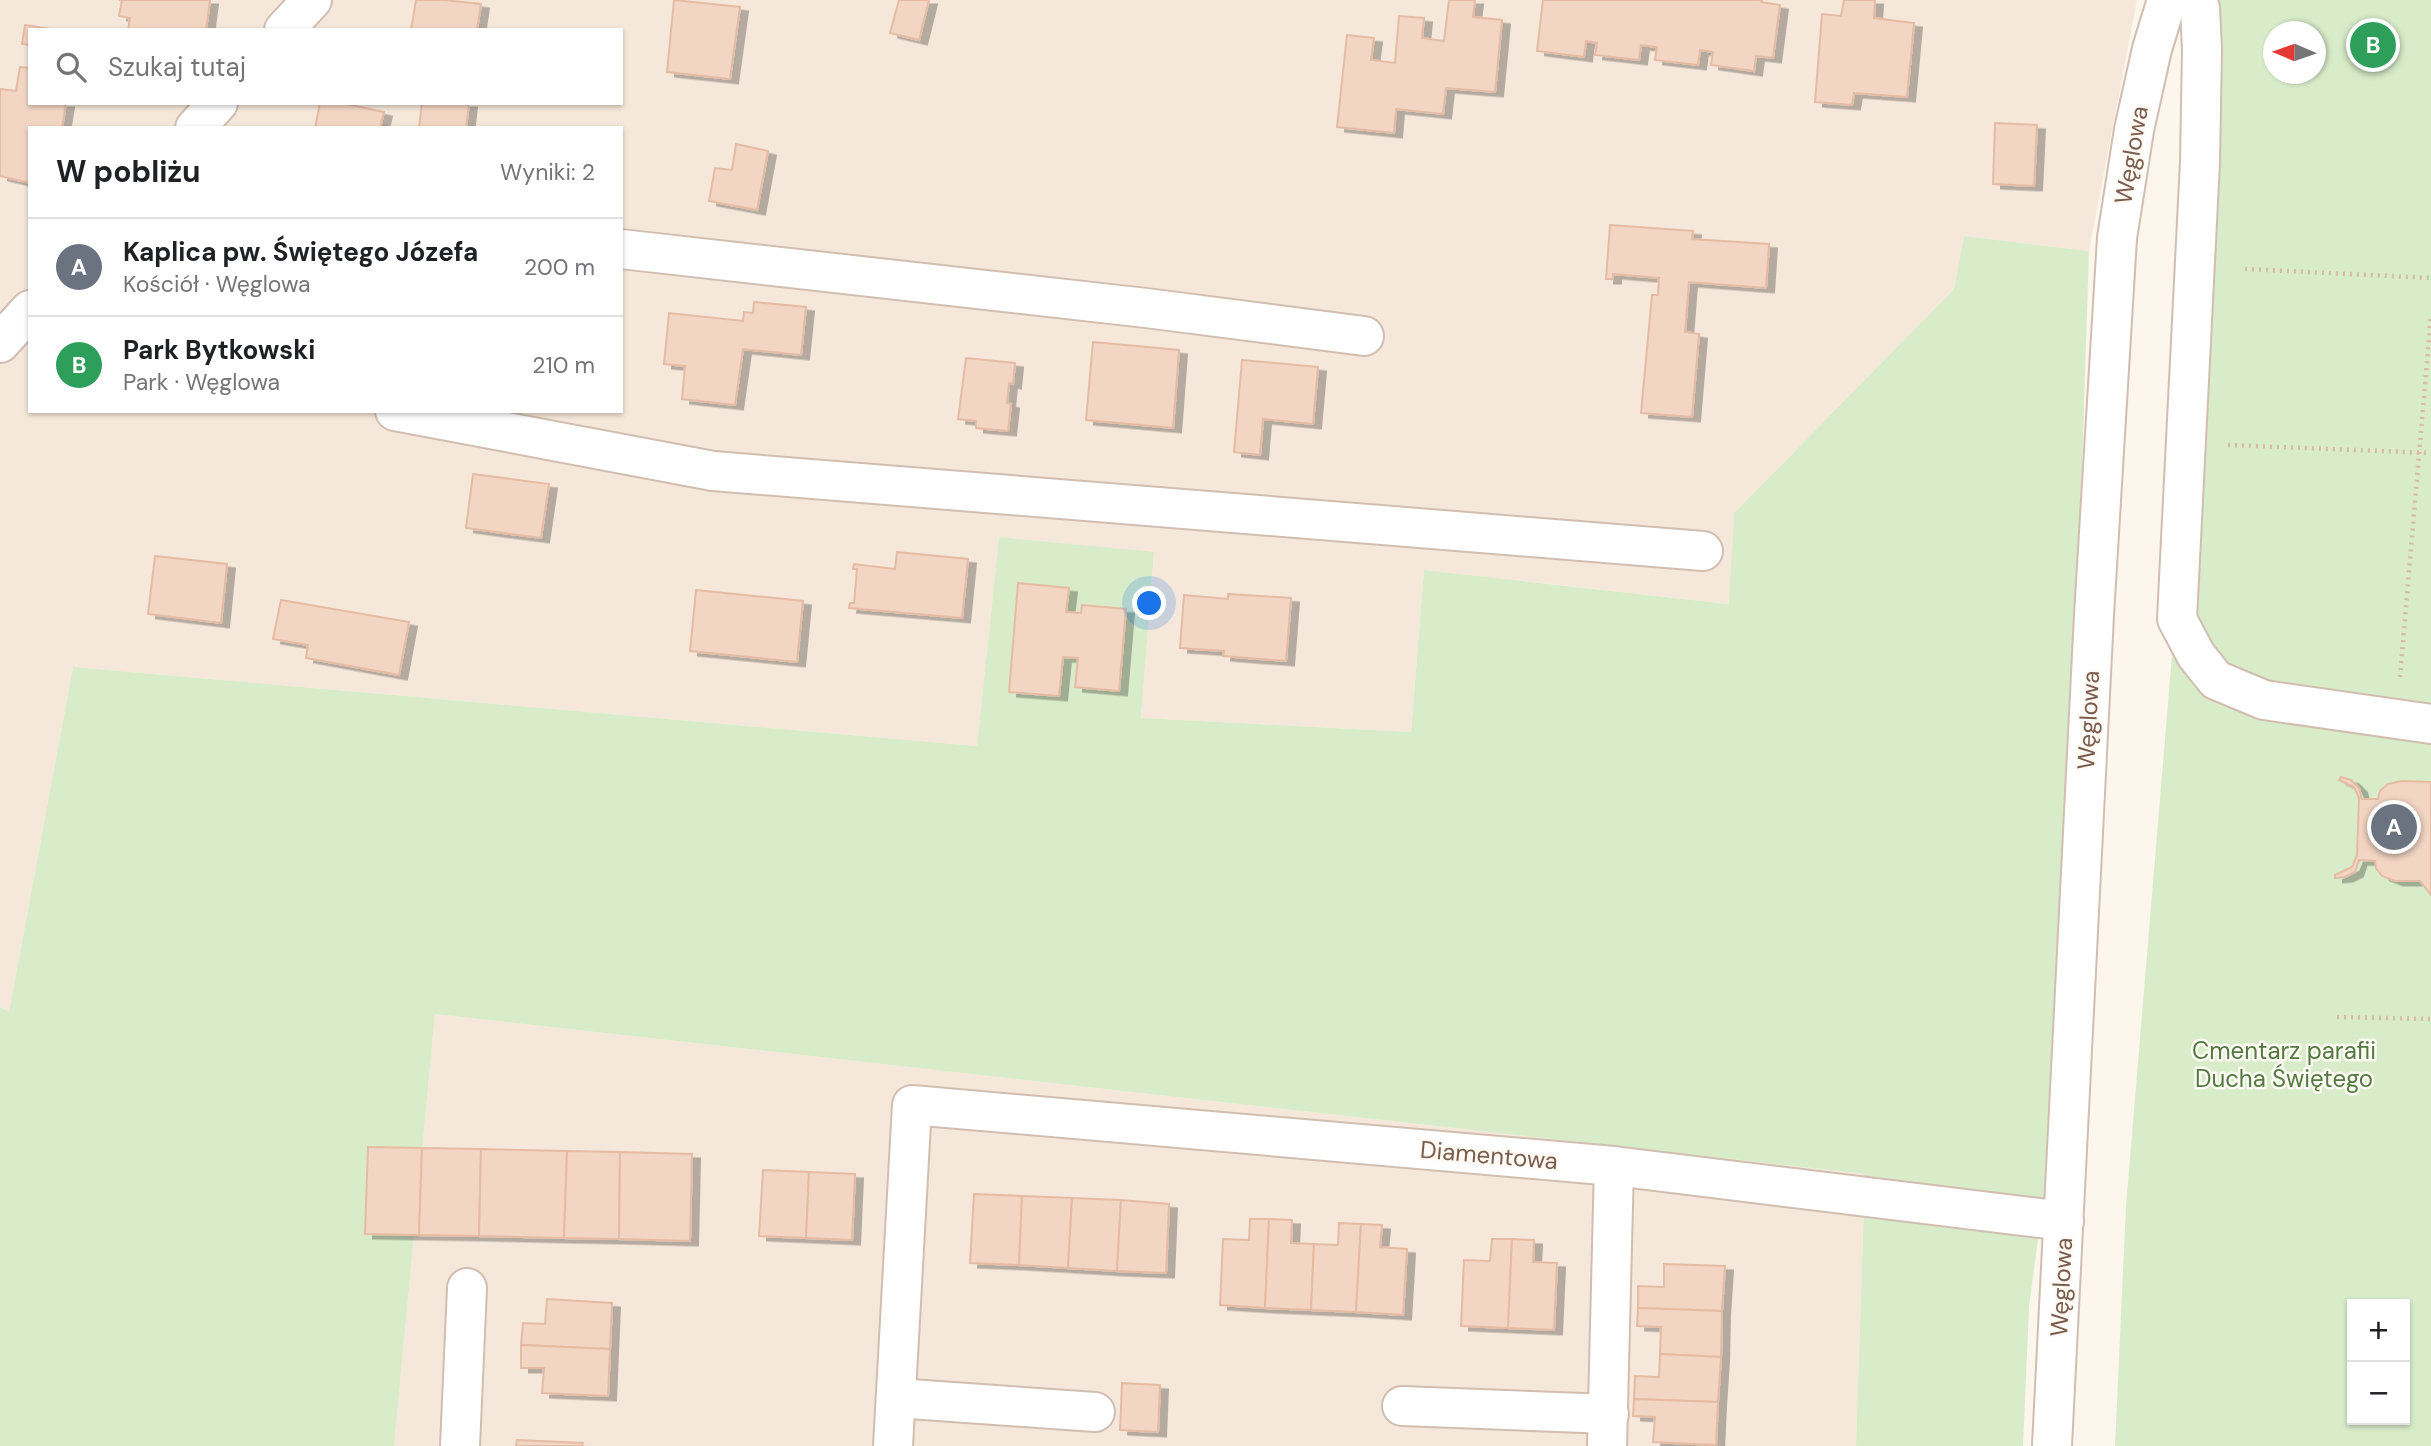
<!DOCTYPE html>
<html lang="pl">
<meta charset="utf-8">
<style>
:root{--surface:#fff;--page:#f2f2f2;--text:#202124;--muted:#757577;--line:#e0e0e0;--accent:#0b8043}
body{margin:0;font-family:"DM Sans",sans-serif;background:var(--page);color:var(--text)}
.controls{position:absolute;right:21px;bottom:21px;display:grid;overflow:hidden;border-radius:0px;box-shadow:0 2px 5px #0004}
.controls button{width:63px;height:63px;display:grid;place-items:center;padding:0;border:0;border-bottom:2px solid var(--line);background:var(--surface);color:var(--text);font:35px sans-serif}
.compass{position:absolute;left:2263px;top:21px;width:63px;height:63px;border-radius:50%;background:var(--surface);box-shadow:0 2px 5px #0004;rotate:272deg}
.you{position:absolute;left:1150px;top:604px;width:24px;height:24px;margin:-18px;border:5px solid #fff;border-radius:50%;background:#1a73e8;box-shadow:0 0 0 10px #1a73e833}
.badge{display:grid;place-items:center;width:46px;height:46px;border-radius:50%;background:var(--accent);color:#fff;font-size:23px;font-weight:700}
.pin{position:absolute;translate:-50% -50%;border:4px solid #fff;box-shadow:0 2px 7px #0006}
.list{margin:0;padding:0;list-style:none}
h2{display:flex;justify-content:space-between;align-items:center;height:91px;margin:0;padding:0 28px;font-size:30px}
h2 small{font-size:23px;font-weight:400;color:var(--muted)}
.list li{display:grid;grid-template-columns:46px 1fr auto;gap:21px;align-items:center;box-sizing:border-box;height:98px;padding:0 28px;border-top:2px solid var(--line)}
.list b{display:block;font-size:26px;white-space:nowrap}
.list p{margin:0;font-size:23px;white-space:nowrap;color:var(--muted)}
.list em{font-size:23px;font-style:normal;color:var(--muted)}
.icon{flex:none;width:38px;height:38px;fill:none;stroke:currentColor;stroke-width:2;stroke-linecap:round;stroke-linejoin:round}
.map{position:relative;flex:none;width:2431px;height:1446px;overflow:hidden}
.search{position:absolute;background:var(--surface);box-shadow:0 2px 5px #0004;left:28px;top:28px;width:595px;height:77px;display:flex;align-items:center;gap:18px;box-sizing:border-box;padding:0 24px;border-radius:0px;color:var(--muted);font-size:26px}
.panel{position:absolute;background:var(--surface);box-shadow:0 2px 5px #0004;left:28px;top:126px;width:595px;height:287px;border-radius:0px}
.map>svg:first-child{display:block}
.residential{fill:#f5e8da;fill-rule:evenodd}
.green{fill:#d8ecc9;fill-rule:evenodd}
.building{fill:#f3d5c3;stroke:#e6bba3;stroke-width:2;filter:url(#shadow)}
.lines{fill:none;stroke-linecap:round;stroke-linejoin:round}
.minor-casing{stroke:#d1beb0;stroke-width:42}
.path{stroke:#d9b8a5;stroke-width:4.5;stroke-dasharray:2 5;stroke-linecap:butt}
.minor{stroke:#fff;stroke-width:38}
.labels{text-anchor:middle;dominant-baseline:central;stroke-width:5;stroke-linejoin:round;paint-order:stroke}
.street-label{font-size:24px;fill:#7a5c4d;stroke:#fffaf3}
.park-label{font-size:24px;fill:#537a41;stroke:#fffaf3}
</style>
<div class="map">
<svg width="2431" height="1446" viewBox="0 0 2431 1446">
<defs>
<filter id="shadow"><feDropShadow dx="8" dy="4.5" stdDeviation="0" flood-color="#0004"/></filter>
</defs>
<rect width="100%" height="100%" fill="#fdf6ec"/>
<g class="residential">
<path d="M0,0H2137L2089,251L1964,236L1954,289L1734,513L1730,604L1424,570L1411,732L1141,718L1154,553L999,537L977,746L73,667L9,1012L0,1007ZM30,30H621V103H30ZM30,128H621V411H30Z"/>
<path d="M435,1014L1865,1174L1856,1446H394Z"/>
</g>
<g class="green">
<path d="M2219,0H2431V1446H2115L2126,1206L2220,80ZM2274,32H2316V74H2274ZM2352,1304H2405V1420H2352Z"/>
<path d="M1964,236L2089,251L2063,1053L2029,1307L2023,1446H1856L1865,1174L435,1014L394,1446H0V1007L9,1012L73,667L977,746L999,537L1154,552L1141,718L1411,732L1424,570L1729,604L1734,513L1954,289Z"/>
</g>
<g class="building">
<path d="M119,0H210L206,30H128L130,18L119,16L122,0Z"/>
<path d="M416,0H444L481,4L477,30H411Z"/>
<path d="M674,0L740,7L730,79L667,72Z"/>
<path d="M899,0H929L919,40L890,33Z"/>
<path d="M1449,0H1475L1473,17L1502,20L1495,92L1446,88L1443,114L1396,109L1394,133L1337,127L1347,35L1374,38L1371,60L1395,63L1399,16L1424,18L1422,38L1444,41Z"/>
<path d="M1543,0H1762L1761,2L1780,5L1773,58L1756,56L1754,71L1711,65L1713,52L1700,50L1698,65L1655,60L1657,47L1641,45L1639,60L1595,55L1597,43L1586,41L1584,57L1537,51Z"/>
<path d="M1844,0H1875L1874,18L1914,23L1907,97L1854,93L1852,105L1815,102L1822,14L1841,16Z"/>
<path d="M25,25L57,30H30V45L22,44Z"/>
<path d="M20,67L30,68V103H66L62,128H30V183L0,176V89L16,91Z"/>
<path d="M320,103H342L384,112L380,128H315Z"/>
<path d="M422,103H469L466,128H419Z"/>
<path d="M1995,123L2037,125L2034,186L1993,184Z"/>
<path d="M736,144L768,151L757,210L709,201L715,168L732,170Z"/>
<path d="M1610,225L1693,231L1692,239L1769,244L1766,288L1689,282L1685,332L1699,334L1692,417L1641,413L1652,295H1658L1659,278L1613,274V279H1606Z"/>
<path d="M754,302L806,307L801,355L743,349L735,405L682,399L685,366L664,364L669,313L743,321L744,312L753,313Z"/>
<path d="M1093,342L1179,350L1173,428L1086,420Z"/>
<path d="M966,358L1015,363L1013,384L1009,383L1007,403L1011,404L1008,431L976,428V421L958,419Z"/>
<path d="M1242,360L1318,367L1313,424L1263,419L1260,455L1234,452Z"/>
<path d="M473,474L549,484L541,538L466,528Z"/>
<path d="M897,552L968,559L962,618L849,608L850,603H854L857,569H853L854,564L895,569Z"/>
<path d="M155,556L227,564L221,623L148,614Z"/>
<path d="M1018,583L1069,588L1066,612L1081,613L1082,605L1126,609L1119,691L1075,687L1078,658L1063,657L1059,696L1009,692Z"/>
<path d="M696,590L803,601L797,662L690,651Z"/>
<path d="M1228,594L1291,598L1286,661L1223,656L1224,651L1180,648L1184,595L1228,599Z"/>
<path d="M281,600L409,622L399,675L306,658L308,645L273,639Z"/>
<path d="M2341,777L2351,780L2359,788L2362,799H2378L2380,791L2388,784L2402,781L2431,782V895L2420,881H2395L2382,876L2376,868L2375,861L2359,860L2355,872L2345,877L2335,878V875L2352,867L2357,855L2359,798L2354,787L2339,780Z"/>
<path d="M368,1147L422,1148L419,1235L365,1234Z"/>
<path d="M422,1148L481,1149L479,1236L419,1235Z"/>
<path d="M481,1149L567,1151L564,1238L479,1236Z"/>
<path d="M567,1151L620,1152L619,1239L564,1238Z"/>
<path d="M620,1152L692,1154L690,1241L619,1239Z"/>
<path d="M763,1170L809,1172L806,1238L759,1236Z"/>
<path d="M809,1172L855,1174L852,1240L806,1238Z"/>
<path d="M974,1194L1022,1196L1019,1265L970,1263Z"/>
<path d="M1022,1196L1072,1198L1068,1268L1019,1265Z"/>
<path d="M1072,1198L1121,1200L1117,1271L1068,1268Z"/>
<path d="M1121,1200L1169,1204L1166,1273L1117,1271Z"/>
<path d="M1250,1219H1269L1265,1308L1220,1305L1223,1239L1249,1240Z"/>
<path d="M1269,1219L1292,1220L1291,1243L1314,1244L1311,1310L1265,1308Z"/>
<path d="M1339,1223L1361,1224L1356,1312L1311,1310L1314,1244L1338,1245Z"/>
<path d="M1361,1224L1382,1225L1380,1247L1407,1249L1403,1315L1356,1312Z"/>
<path d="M1492,1239H1512L1508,1328L1461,1326L1464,1260L1490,1261Z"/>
<path d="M1512,1239L1534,1240L1533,1262L1557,1263L1554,1330L1508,1328Z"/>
<path d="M1664,1264L1725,1266L1722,1311L1638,1308V1286L1664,1287Z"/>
<path d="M547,1299L612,1303L610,1349L521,1345L523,1323L545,1324Z"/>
<path d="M1638,1308L1722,1311L1721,1357L1660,1354L1661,1327L1637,1326Z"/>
<path d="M521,1345L610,1349L608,1396L542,1393L544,1368H521Z"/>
<path d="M1660,1354L1721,1357L1718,1402L1634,1399L1635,1376L1659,1377Z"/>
<path d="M1122,1383L1160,1385L1158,1432L1120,1430Z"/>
<path d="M1634,1399L1718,1402L1716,1445L1653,1442L1655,1417L1633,1416Z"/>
<path d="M517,1440L583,1443L582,1446H516Z"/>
</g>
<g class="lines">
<g class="minor-casing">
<g id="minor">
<path d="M2193,0L2200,8L2202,50L2200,162L2177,619L2196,655L2216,680L2264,700L2431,724"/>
<path d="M284,30L312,0"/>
<path d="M195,128L218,103"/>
<path d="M621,249L1146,308L1364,336"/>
<path d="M0,343L30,310"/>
<path d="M395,411L713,471L1703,551"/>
<path d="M896,1398L1095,1412"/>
<path d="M1402,1406L1609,1414"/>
<path d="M460,1446L467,1288"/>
<path d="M893,1446L912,1105L1614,1166L2064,1221"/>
<path d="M1607,1446L1614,1166"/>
<path d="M2052,1446L2094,615L2117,238L2134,130L2152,49L2167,0"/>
</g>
</g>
<g class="path">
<path d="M2245,269L2431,278"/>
<path d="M2228,445L2431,453"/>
<path d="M2400,677L2431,315"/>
<path d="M2337,1017L2431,1019"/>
</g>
<use href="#minor" class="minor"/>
</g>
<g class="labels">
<g class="street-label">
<text transform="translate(2131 155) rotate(-80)">Węglowa</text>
<text transform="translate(2088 720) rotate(-87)">Węglowa</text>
<text transform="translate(1489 1155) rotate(5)">Diamentowa</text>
<text transform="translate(2061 1287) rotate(-87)">Węglowa</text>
</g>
<g class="park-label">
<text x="2284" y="1050">Cmentarz parafii<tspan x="2284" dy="28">Ducha Świętego</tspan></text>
</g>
</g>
</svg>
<div class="controls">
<button>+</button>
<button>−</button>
</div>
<svg class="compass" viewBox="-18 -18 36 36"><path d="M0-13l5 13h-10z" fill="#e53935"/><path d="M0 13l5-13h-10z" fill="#757577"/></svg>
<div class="you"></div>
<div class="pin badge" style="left:2394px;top:827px;background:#6b7280">A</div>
<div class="pin badge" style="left:2373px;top:45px;background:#2e9e5b">B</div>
<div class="search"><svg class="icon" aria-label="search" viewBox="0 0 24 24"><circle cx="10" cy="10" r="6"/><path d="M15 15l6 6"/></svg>Szukaj tutaj</div>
<section class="panel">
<h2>W pobliżu<small>Wyniki: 2</small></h2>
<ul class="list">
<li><span class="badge" style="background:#6b7280">A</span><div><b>Kaplica pw. Świętego Józefa</b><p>Kościół · Węglowa</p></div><em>200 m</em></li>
<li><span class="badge" style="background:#2e9e5b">B</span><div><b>Park Bytkowski</b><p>Park · Węglowa</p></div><em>210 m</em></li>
</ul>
</section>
</div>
